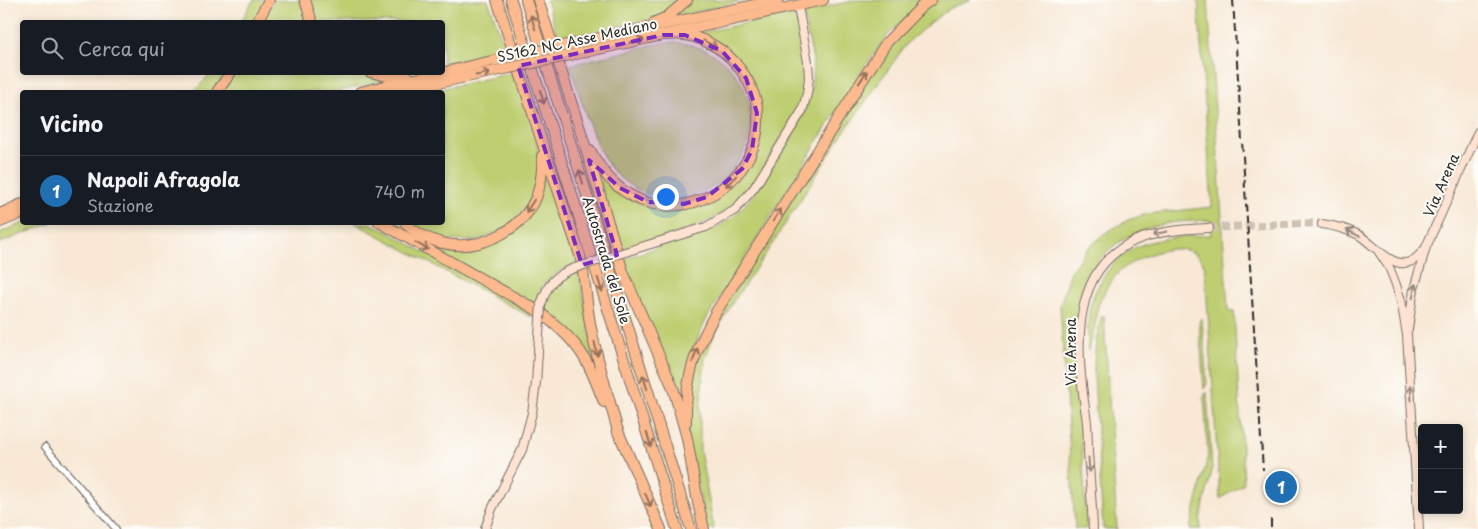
<!DOCTYPE html>
<html lang="it">
<meta charset="utf-8">
<style>
:root{--surface:#171b24;--page:#242831;--text:#f1f3f6;--muted:#9ea1a6;--line:#363941;--accent:#1f6fb2}
body{margin:0;font-family:"Playpen Sans",sans-serif;background:var(--page);color:var(--text)}
.controls{position:absolute;right:15px;bottom:15px;display:grid;overflow:hidden;border-radius:5px;box-shadow:0 2px 8px #0003}
.controls button{width:45px;height:45px;display:grid;place-items:center;padding:0;border:0;border-bottom:1px solid var(--line);background:var(--surface);color:var(--text);font:25px sans-serif}
.you{position:absolute;left:665px;top:196px;width:18px;height:18px;margin:-12px;border:4px solid #fff;border-radius:50%;background:#1a73e8;box-shadow:0 0 0 8px #1a73e833}
.badge{display:grid;place-items:center;width:32px;height:32px;border-radius:50%;background:var(--accent);color:#fff;font-size:16px;font-weight:700}
.pin{position:absolute;translate:-50% -50%;border:2px solid #fff;box-shadow:0 1px 5px #0006}
.list{margin:0;padding:0;list-style:none}
h2{display:flex;justify-content:space-between;align-items:center;height:65px;margin:0;padding:0 20px;font-size:21px}
h2 small{font-size:16px;font-weight:400;color:var(--muted)}
.list li{display:grid;grid-template-columns:32px 1fr auto;gap:15px;align-items:center;box-sizing:border-box;height:70px;padding:0 20px;border-top:1px solid var(--line)}
.list b{display:block;font-size:19px;white-space:nowrap}
.list p{margin:0;font-size:16px;white-space:nowrap;color:var(--muted)}
.list em{font-size:16px;font-style:normal;color:var(--muted)}
.icon{flex:none;width:28px;height:28px;fill:none;stroke:currentColor;stroke-width:2;stroke-linecap:round;stroke-linejoin:round}
.map{position:relative;flex:none;width:1478px;height:529px;overflow:hidden}
.search{position:absolute;background:var(--surface);box-shadow:0 2px 8px #0003;left:20px;top:20px;width:425px;height:55px;display:flex;align-items:center;gap:12px;box-sizing:border-box;padding:0 18px;border-radius:5px;color:var(--muted);font-size:19px}
.panel{position:absolute;background:var(--surface);box-shadow:0 2px 8px #0003;left:20px;top:90px;width:425px;height:135px;border-radius:5px}
.map>svg:first-child{display:block}
.green{fill:#bece71;stroke:#747c4e}
.lines{fill:none;stroke-linecap:round;stroke-linejoin:round}
.secondary-tunnel{stroke:#cfc2b3;stroke-width:8;stroke-dasharray:8 4;stroke-linecap:butt}
.street-casing{stroke:#736d66;stroke-width:8}
.secondary-casing{stroke:#736d66;stroke-width:10}
.highway-casing{stroke:#736d66;stroke-width:12}
.street{stroke:#fff;stroke-width:5.5}
.secondary{stroke:#fee3d2;stroke-width:8}
.highway{stroke:#fcba8e;stroke-width:10}
.rail{stroke:#2b2b2b;stroke-width:2;stroke-dasharray:8 4;stroke-linecap:butt}
.secondary-bridge-casing{stroke:#736d66;stroke-width:10;stroke-linecap:butt}
.highway-bridge-casing{stroke:#736d66;stroke-width:12;stroke-linecap:butt}
.secondary-bridge{stroke:#fee3d2;stroke-width:8}
.highway-bridge{stroke:#fcba8e;stroke-width:10}
.oneway{stroke:#94725c}
.oneway2{stroke:#94877e}
.marked{fill:#7b2cbf;fill-opacity:0.2;stroke:#7b2cbf;stroke-width:4;stroke-dasharray:10 6;stroke-linejoin:round}
.labels{text-anchor:middle;dominant-baseline:central;stroke-width:4;stroke-linejoin:round;paint-order:stroke}
.street-label{font-size:14px;fill:#2b2b2b;stroke:#fdfcf7}
</style>
<div class="map">
<svg width="1478" height="529" viewBox="0 0 1478 529">
<rect width="100%" height="100%" fill="#fdfcf7"/>
<filter id="ink" filterUnits="userSpaceOnUse"><feTurbulence type="fractalNoise" baseFrequency=".02" numOctaves="2"/><feDisplacementMap in="SourceGraphic" scale="10" xChannelSelector="R" yChannelSelector="G"/><feConvolveMatrix kernelMatrix="1 2 1 2 8 2 1 2 1" color-interpolation-filters="sRGB"/></filter>
<filter id="wash" filterUnits="userSpaceOnUse"><feTurbulence type="fractalNoise" baseFrequency=".0096" numOctaves="4" result="noise"/><feDisplacementMap in="SourceGraphic" scale="20" xChannelSelector="R" yChannelSelector="G"/><feGaussianBlur stdDeviation="1.12" result="paint"/><feColorMatrix in="noise" values="0 0 0 0 0 0 0 0 0 0 0 0 0 0 0 0 0 1.4 0 .05"/><feComposite in="paint" operator="in"/></filter>
<g filter="url(#wash)">
<rect width="100%" height="100%" fill="#f8e8d5"/>
<g class="green">
<path d="M253,0H266L254,22H241Z"/>
<path d="M274,0H302L309,22H262Z"/>
<path d="M308,0H488L506,50L443,64L442,22H315Z"/>
<path d="M546,0H682L660,17L559,40Z"/>
<path d="M691,0H746L674,17Z"/>
<path d="M856,0H926L888,35L861,72L707,318C692,349 686,374 681,407L629,278L623,259L716,228L733,217L752,197L804,114L812,86L813,60L803,12Z"/>
<path d="M939,0H971L950,8L930,23L907,43L841,136L773,243L733,302L713,337L705,359L700,409V450L714,529H707L687,438L690,395L698,357L706,337L883,51C900,33 917,12 939,0Z"/>
<path d="M1198,0H1208L1228,311L1234,312L1244,483L1220,499L1205,268C1194,232 1137,255 1118,273C1107,285 1100,298 1096,314L1097,315L1089,350H1088C1088,336 1087,321 1090,307C1098,277 1119,250 1150,242C1169,237 1190,236 1211,235L1210,220C1195,221 1179,221 1164,224C1103,238 1079,273 1075,334L1087,529H1075L1060,306L1071,271L1087,249L1107,232L1128,220L1147,214L1212,207Z"/>
<path d="M795,13C799,34 808,58 806,80C805,90 802,100 799,109C794,120 787,129 781,139C764,165 749,200 720,215C689,232 653,240 620,250L598,174L611,189L625,197L646,205L686,208L706,202L723,193L743,174L752,157L759,99L751,76L739,60L723,47L703,38V32Z"/>
<path d="M669,42C747,44 779,131 721,181C706,194 684,200 664,198C643,195 623,184 610,167C592,142 580,95 570,65L652,45Z"/>
<path d="M359,72L387,80L335,92H222L234,73Z"/>
<path d="M516,72L537,142L539,157V166L534,192L526,207L508,227L476,241L441,240L408,223L442,222V92H431L445,88Z"/>
<path d="M210,73H225L212,92H193L205,80Z"/>
<path d="M547,173H549L577,264C550,275 545,278 533,305L383,223H399L406,229L462,249L521,224Z"/>
<path d="M25,222L51,223L0,243V233Z"/>
<path d="M355,223H370L388,232L531,312V317Z"/>
<path d="M579,271L596,365L593,366C579,345 565,326 545,310C550,288 558,278 579,271Z"/>
<path d="M1102,316H1104L1117,529H1103L1094,376C1094,355 1096,335 1102,316Z"/>
<path d="M1202,318L1207,384L1204,389L1199,322Z"/>
<path d="M1207,392L1212,471L1200,520L1201,529H1190L1208,456L1204,396Z"/>
</g>
</g>
<g filter="url(#ink)">
<g class="lines">
<path class="secondary-tunnel" d="M1209,228L1301,223L1322,224"/>
<g class="street-casing">
<path id="street" d="M45,447L116,529"/>
</g>
<g class="secondary-casing">
<g id="secondary">
<path d="M1322,224C1335,226 1347,229 1359,235C1379,248 1400,281 1423,251"/>
<path d="M625,252L706,227L735,210L754,188L802,111L807,94L809,78L808,62L799,12"/>
<path d="M1379,252L1389,267L1395,282L1401,300L1407,335L1419,529"/>
<path d="M541,305C547,285 554,275 575,268"/>
<path d="M1408,329L1414,289L1426,247L1478,132"/>
<path d="M485,529L492,509L522,450L532,413L536,383L540,320"/>
<path d="M1093,529C1092,504 1090,478 1088,453C1088,440 1088,427 1086,415C1076,349 1067,260 1148,236C1168,230 1189,229 1209,228"/>
</g>
</g>
<g class="highway-casing">
<g id="highway">
<path d="M305,0L312,22"/>
<path d="M497,0L542,142L580,255C585,278 586,300 590,323C597,361 609,398 619,435"/>
<path d="M511,0L677,529"/>
<path d="M526,0L691,529"/>
<path d="M538,0L580,129L623,272L673,388L687,438L698,503L704,529"/>
<path d="M257,22L269,0"/>
<path d="M655,22L667,17L687,0"/>
<path d="M572,44L778,0"/>
<path d="M576,54L823,0"/>
<path d="M370,72L387,76H408"/>
<path d="M217,92L231,72"/>
<path d="M360,92L496,60"/>
<path d="M394,92L500,70"/>
<path d="M590,150C654,274 811,166 740,69C728,52 707,39 686,35C679,34 671,35 663,35"/>
<path d="M0,214L22,204"/>
<path d="M0,222L22,213"/>
<path d="M379,222L535,309C554,323 573,338 585,359C593,372 598,388 604,402"/>
<path d="M405,222C414,233 428,239 442,243C477,252 521,232 536,198C541,184 543,171 542,156"/>
<path d="M686,422C685,375 695,352 716,312L886,43L922,6L931,0"/>
<path d="M617,429L661,529"/>
</g>
</g>
<use href="#street" class="street"/>
<use href="#secondary" class="secondary"/>
<use href="#highway" class="highway"/>
<g class="rail">
<path d="M1233,0L1263,470"/>
<path d="M1271,519V529"/>
</g>
<g class="secondary-bridge-casing">
<g id="secondary-bridge">
<path d="M575,268L625,252"/>
<path d="M540,320L541,305"/>
</g>
</g>
<g class="highway-bridge-casing">
<g id="highway-bridge">
<path d="M496,60L572,44"/>
<path d="M500,70L576,54"/>
</g>
</g>
<use href="#secondary-bridge" class="secondary-bridge"/>
<use href="#highway-bridge" class="highway-bridge"/>
</g>
<defs><path id="oneway-shaft" d="M-6 0H5M1.5-3L5.5 0L1.5 3" fill="none" stroke-width="1.6" stroke-linecap="round" stroke-linejoin="round" transform="scale(1.25)"/></defs>
<g class="oneway">
<use href="#oneway-shaft" transform="translate(533 22) rotate(-107)"/>
<use href="#oneway-shaft" transform="translate(637 41) rotate(-12)"/>
<use href="#oneway-shaft" transform="translate(710 44) rotate(28)"/>
<use href="#oneway-shaft" transform="translate(483 74) rotate(-12)"/>
<use href="#oneway-shaft" transform="translate(863 77) rotate(-58)"/>
<use href="#oneway-shaft" transform="translate(542 97) rotate(73)"/>
<use href="#oneway-shaft" transform="translate(581 177) rotate(-107)"/>
<use href="#oneway-shaft" transform="translate(731 181) rotate(134)"/>
<use href="#oneway-shaft" transform="translate(530 206) rotate(123)"/>
<use href="#oneway-shaft" transform="translate(777 215) rotate(-58)"/>
<use href="#oneway-shaft" transform="translate(422 246) rotate(29)"/>
<use href="#oneway-shaft" transform="translate(600 285) rotate(73)"/>
<use href="#oneway-shaft" transform="translate(596 349) rotate(78)"/>
<use href="#oneway-shaft" transform="translate(695 355) rotate(-71)"/>
<use href="#oneway-shaft" transform="translate(645 382) rotate(-107)"/>
<use href="#oneway-shaft" transform="translate(649 440) rotate(73)"/>
<use href="#oneway-shaft" transform="translate(648 500) rotate(66)"/>
</g>
<g class="oneway2">
<use href="#oneway-shaft" transform="translate(1160 233) rotate(169)"/>
<use href="#oneway-shaft" transform="translate(1353 233) rotate(-154)"/>
<use href="#oneway-shaft" transform="translate(1414 291) rotate(-80)"/>
<use href="#oneway-shaft" transform="translate(1411 393) rotate(-94)"/>
<use href="#oneway-shaft" transform="translate(1089 465) rotate(86)"/>
</g>
</g>
<path class="marked" d="M663,35H685L722,51L746,78L757,113L752,150L742,169L707,197L684,204L648,202L620,188L589,160L617,255L582,265L518,66Z"/>
<g class="labels">
<g class="street-label">
<text transform="translate(577 40) rotate(-12)">SS162 NC Asse Mediano</text>
<text transform="translate(1441 185) rotate(-66)">Via Arena</text>
<text transform="translate(607 260) rotate(73)">Autostrada del Sole</text>
<text transform="translate(1070 352) rotate(-90)">Via Arena</text>
</g>
</g>
</svg>
<div class="controls">
<button>+</button>
<button>−</button>
</div>
<div class="you"></div>
<div class="pin badge" style="left:1281px;top:487px">1</div>
<div class="search"><svg class="icon" aria-label="search" viewBox="0 0 24 24"><circle cx="10" cy="10" r="6"/><path d="M15 15l6 6"/></svg>Cerca qui</div>
<section class="panel">
<h2>Vicino<small></small></h2>
<ul class="list">
<li><span class="badge">1</span><div><b>Napoli Afragola</b><p>Stazione</p></div><em>740 m</em></li>
</ul>
</section>
</div>
